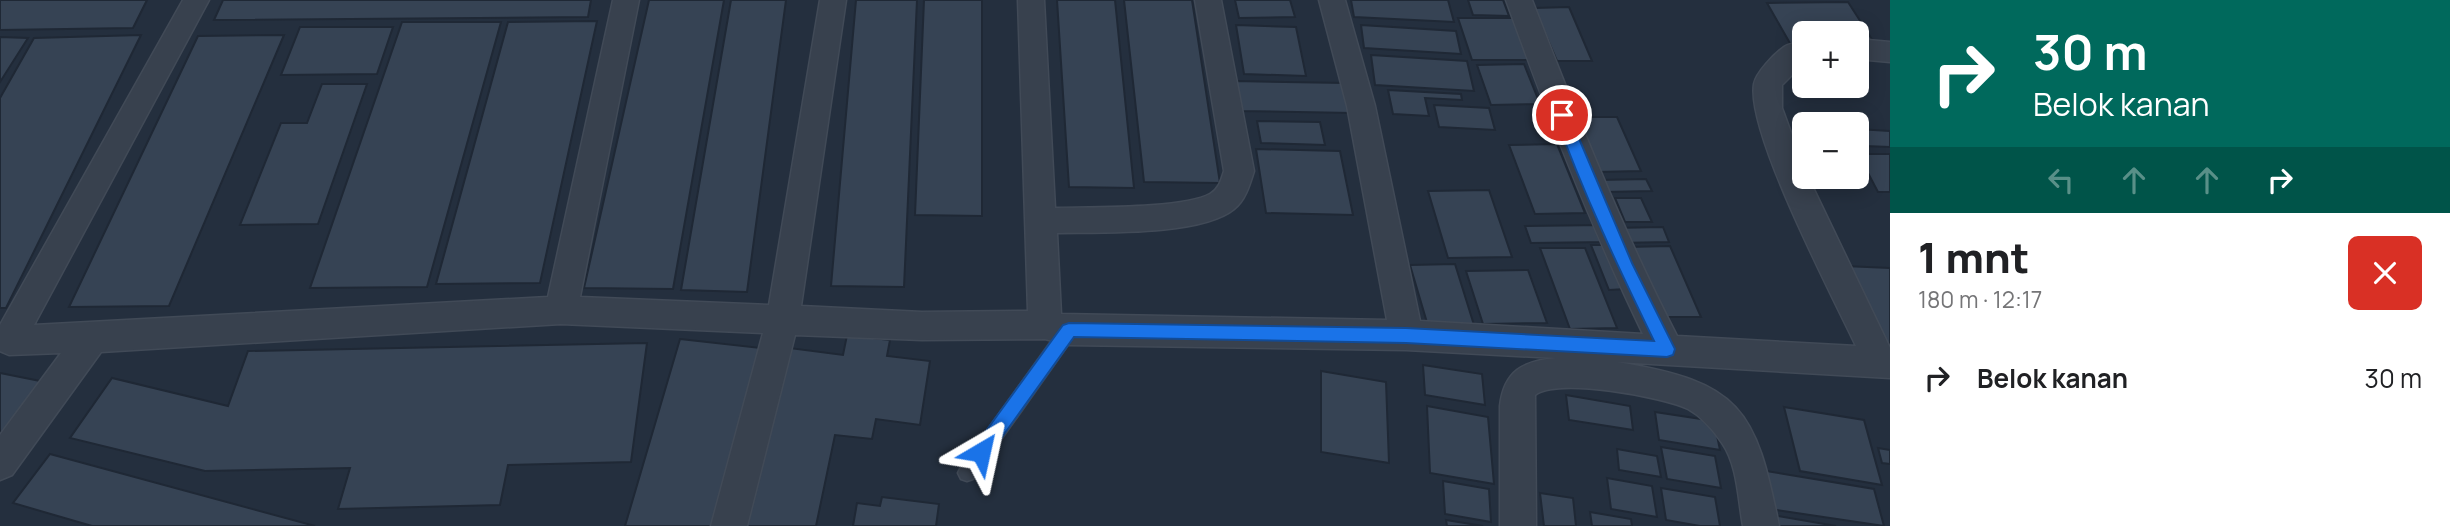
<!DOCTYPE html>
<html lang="id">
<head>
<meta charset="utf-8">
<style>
	:root { --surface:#fff; --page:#f2f2f2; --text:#202124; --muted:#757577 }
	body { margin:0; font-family:Manrope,sans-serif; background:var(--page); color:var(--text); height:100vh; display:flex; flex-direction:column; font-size:26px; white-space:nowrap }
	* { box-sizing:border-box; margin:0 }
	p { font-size:23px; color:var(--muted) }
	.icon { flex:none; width:38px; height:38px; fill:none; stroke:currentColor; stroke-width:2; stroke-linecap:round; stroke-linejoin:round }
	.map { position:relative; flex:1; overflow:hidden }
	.panel { display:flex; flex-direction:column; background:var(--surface); width:560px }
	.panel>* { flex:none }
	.hud { background:#00695c; color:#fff; overflow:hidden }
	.controls { position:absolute; left:1792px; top:21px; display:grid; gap:14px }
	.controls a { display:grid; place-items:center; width:77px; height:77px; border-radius:10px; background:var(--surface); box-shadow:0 4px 18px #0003; font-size:35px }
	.pin { position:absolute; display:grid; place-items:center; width:60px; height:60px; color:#fff; margin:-30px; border:4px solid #fff; border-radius:50%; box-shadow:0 2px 7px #0007 }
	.me { position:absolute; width:77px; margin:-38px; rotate:36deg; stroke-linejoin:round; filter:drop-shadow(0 0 5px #0008) }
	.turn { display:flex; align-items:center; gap:24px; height:147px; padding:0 28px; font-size:32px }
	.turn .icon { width:91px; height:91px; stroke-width:2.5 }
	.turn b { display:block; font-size:49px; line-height:60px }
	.lanes { display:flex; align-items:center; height:66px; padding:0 28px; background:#0003; justify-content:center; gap:35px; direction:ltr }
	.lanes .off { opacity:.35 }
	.round { display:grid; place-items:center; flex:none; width:74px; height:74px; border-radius:10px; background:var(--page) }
	.overview { display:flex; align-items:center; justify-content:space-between; height:119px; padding:0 28px }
	h1 { font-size:42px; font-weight:800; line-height:52px }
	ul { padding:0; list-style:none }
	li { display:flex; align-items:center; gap:21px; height:91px; padding:0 28px }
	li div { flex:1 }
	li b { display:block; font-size:26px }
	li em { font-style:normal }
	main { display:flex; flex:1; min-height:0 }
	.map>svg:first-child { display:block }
	.building { fill:#364354; stroke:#1f2835; stroke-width:2 }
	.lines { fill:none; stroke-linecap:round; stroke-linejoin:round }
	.service-casing { stroke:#414a57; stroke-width:3 }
	.minor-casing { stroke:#414a57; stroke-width:3 }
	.service { fill:#38414e; fill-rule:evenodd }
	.minor { fill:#38414e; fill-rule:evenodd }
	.route { fill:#1a73e8; stroke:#114b97; stroke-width:2 }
</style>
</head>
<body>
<main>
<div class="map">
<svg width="1890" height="526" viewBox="0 0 1890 526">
	<rect width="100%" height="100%" fill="#242f3e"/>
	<!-- building -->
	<g class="building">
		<polygon points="0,0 147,0 133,28 0,30"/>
		<polygon points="223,0 591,0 588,17 214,20"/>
		<polygon points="649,0 724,0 673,289 584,288"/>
		<polygon points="731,0 786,0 747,292 681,290"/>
		<polygon points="856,0 917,0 904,287 831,286"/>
		<polygon points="924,0 982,0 982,216 915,215"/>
		<polygon points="1057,0 1115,0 1134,188 1069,187"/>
		<polygon points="1124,0 1192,0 1220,183 1144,182"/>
		<polygon points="1235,0 1290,0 1295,17 1239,18"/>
		<polygon points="1351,0 1448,0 1454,22 1354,17"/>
		<polygon points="1468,0 1503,0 1509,16 1473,15"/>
		<polygon points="1848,2 1875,44 1857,45 1857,33 1804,33 1804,45 1791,45 1767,3"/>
		<polygon points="1569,7 1592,61 1557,61 1534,8"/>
		<polygon points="1458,18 1520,18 1536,60 1472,60"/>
		<polygon points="597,21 540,283 436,284 508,22"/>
		<polygon points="402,22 501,22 427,287 310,288"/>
		<polygon points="1236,25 1296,27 1306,76 1244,74"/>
		<polygon points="1361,25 1456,31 1461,54 1364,48"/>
		<polygon points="300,27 393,27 377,74 281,75"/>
		<polygon points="141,35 6,308 0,308 0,98 34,38"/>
		<polygon points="284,35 169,306 69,307 198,36"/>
		<polygon points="0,37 28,38 0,82"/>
		<polygon points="1371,55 1467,61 1474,91 1375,85"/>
		<polygon points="1524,64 1540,104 1491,105 1477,65"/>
		<polygon points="1234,81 1346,83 1352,113 1238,111"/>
		<polygon points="322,84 367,84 318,224 240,225 281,123 307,123"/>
		<polygon points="1388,90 1461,94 1462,100 1425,98 1429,116 1393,114"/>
		<polygon points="1434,105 1489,108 1495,130 1439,127"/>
		<polygon points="1573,117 1617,117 1641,171 1596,172"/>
		<polygon points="1257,121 1320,122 1325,145 1261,143"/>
		<polygon points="1857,129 1890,131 1890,147 1864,146"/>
		<polygon points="1557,144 1585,213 1535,214 1509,145"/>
		<polygon points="1256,149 1340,151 1353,215 1266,213"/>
		<polygon points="1858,154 1890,154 1890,192 1878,192"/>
		<polygon points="1646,179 1652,191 1604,192 1599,180"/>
		<polygon points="1489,190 1512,257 1448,258 1428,191"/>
		<polygon points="1615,198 1641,198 1652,222 1625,222"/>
		<polygon points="1603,225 1609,242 1531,243 1525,226"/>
		<polygon points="1663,227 1669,242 1618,243 1612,228"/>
		<polygon points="1591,245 1608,245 1626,289 1609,290"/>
		<polygon points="1670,246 1701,317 1656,317 1626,247"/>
		<polygon points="1540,248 1585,248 1617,328 1570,329"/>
		<polygon points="1455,264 1474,325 1428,326 1410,265"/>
		<polygon points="1844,266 1890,268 1890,349"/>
		<polygon points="1528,270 1547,323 1483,324 1466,271"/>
		<polygon points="847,335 890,340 887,356 930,361 920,425 876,419 872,439 835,435 816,526 739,526 782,347 843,355"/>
		<polygon points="680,339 761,348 718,526 625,526"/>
		<polygon points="647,343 631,462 508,465 500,505 338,509 350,468 205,471 70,438 112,378 228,406 248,351"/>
		<polygon points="1423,365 1482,374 1485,405 1425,395"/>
		<polygon points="1321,371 1386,382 1389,463 1321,452"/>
		<polygon points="0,373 45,382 0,446"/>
		<polygon points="1566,395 1630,406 1633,430 1569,420"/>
		<polygon points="1427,406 1488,417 1494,484 1430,473"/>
		<polygon points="1784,407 1864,420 1882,485 1800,471"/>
		<polygon points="1655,412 1714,421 1720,450 1659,440"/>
		<polygon points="1661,447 1715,456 1721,488 1667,479"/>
		<polygon points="1878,448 1890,450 1890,464 1882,463"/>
		<polygon points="1617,449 1657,456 1661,477 1619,470"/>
		<polygon points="50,454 315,526 92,526 13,503"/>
		<polygon points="1754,469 1874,489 1884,526 1763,508"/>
		<polygon points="1607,478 1652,486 1657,517 1611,509"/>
		<polygon points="1443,481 1489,489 1491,522 1445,514"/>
		<polygon points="1661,488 1715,497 1720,526 1700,526 1666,520"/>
		<polygon points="1540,493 1573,498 1576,526 1544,526"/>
		<polygon points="882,497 939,504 936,526 853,526 857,503 880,506"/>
		<polygon points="1590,512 1631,519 1632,526 1592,526"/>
		<polygon points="1766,514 1836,526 1768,526"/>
		<polygon points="1446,520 1483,526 1447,526"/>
	</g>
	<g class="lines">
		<defs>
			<polygon id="service" points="1069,323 1075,325 1077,330 1075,335 973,479 967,481 961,479 958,473 961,467 1063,325"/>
			<g id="minor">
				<path d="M183 0H209L34 325 548 297 613 0H639L580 297 769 305 820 0H846L801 306 922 312 1028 311 1018 0H1044L1055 208C1089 207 1183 209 1210 194 1219 189 1221 180 1224 171L1195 0H1221L1254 171C1250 184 1245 201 1234 209 1201 236 1099 232 1057 233L1061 314 1387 320 1347 106 1319 0H1345L1375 106 1420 321 1643 334C1590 225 1547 114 1506 0H1532C1577 116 1620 225 1677 336L1856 346C1832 295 1746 132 1754 84 1756 73 1774 54 1784 47 1789 43 1798 43 1804 43V63L1782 85V108L1804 168V177H1808L1890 348V378L1617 362C1740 382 1756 408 1779 526H1743C1738 500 1738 466 1722 443 1714 431 1701 416 1688 409 1664 397 1556 377 1535 395L1536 526H1500V406C1504 371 1523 361 1556 358L1406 350 1069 345 1045 339 922 340 795 335 747 526H711L763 333 561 324 101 352 12 475 0 480V435L61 353 9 355 0 351V325Z"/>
				<polygon points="1857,39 1890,42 1890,62 1857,59"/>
			</g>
		</defs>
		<!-- service casing -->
		<use href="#service" class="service-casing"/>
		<!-- minor casing -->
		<use href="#minor" class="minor-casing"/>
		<!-- service -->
		<use href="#service" class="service"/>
		<!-- minor -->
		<use href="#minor" class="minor"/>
	</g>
	<!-- route -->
	<path class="route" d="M1562 110 1569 115 1632 263 1675 349 1673 355 1667 357 1406 343 1074 337 987 458 981 461 975 458 972 452 975 446 1063 325 1069 323 1406 328 1654 341C1618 267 1583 193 1555 115Z"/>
</svg>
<div class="controls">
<a>+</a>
<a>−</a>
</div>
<div class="pin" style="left:1562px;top:115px;background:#d93025"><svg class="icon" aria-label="arrive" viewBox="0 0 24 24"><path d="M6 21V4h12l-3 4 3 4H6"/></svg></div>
<svg class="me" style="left:981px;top:452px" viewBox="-20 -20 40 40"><path d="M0-17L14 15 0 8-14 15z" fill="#1a73e8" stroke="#fff" stroke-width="4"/></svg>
</div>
<section class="panel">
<div class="hud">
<div class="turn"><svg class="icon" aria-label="right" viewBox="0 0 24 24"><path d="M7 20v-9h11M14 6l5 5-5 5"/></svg><div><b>30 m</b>Belok kanan</div></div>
<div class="lanes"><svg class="icon off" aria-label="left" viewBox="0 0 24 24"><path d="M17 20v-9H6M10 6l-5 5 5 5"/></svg><svg class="icon off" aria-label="ahead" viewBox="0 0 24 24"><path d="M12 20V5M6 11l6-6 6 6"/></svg><svg class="icon off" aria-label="ahead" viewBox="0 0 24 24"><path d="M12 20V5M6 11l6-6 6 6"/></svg><svg class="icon" aria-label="right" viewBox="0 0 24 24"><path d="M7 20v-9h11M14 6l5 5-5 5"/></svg></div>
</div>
<div class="overview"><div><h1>1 mnt</h1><p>180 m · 12:17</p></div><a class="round" style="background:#d93025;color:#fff"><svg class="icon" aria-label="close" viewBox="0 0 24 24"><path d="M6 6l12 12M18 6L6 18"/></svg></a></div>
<ul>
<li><svg class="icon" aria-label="right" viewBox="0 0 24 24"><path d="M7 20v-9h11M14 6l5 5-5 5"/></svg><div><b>Belok kanan</b></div><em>30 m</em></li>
</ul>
</section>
</main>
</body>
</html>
